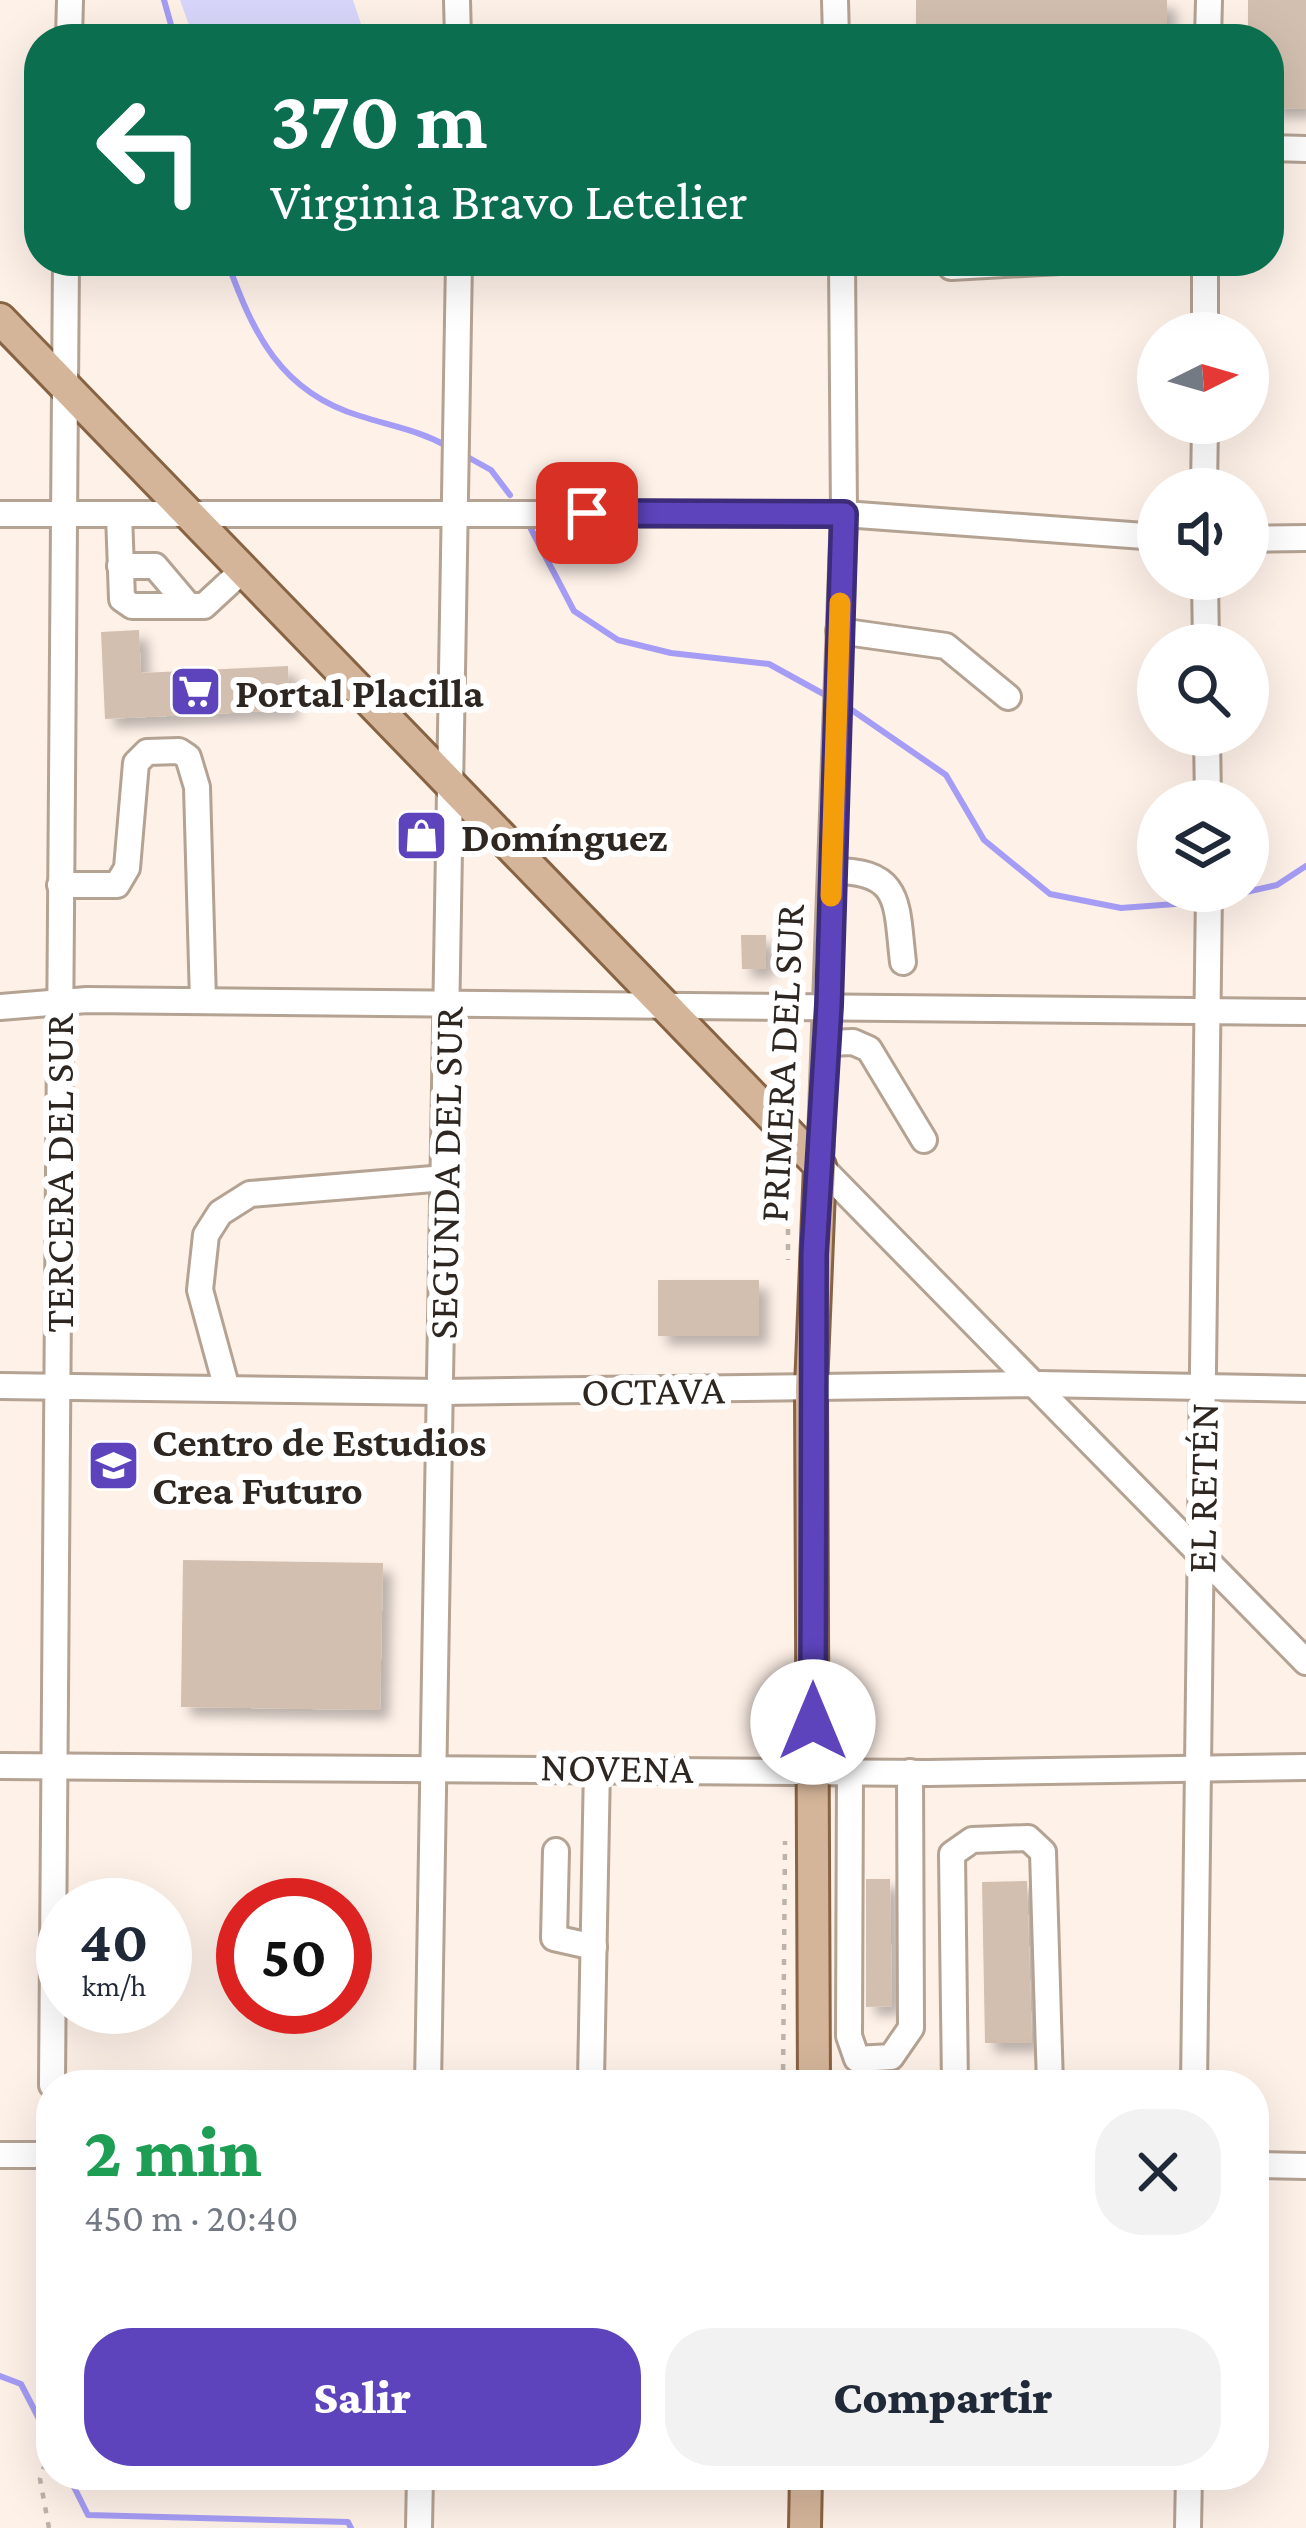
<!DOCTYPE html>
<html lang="es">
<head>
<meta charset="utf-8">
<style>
	:root { --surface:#fff; --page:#f2f2f3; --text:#1f2937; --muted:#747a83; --accent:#5d44bc }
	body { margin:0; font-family:"Crimson Pro",serif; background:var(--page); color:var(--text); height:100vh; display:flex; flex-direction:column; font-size:45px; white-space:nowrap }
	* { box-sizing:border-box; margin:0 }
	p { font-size:39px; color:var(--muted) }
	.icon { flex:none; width:66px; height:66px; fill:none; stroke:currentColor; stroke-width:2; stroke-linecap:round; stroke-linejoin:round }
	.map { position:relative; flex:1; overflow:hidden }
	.panel { position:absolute; left:36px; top:2070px; width:1233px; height:420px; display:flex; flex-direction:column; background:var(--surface); border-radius:48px; box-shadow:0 12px 48px #0002 }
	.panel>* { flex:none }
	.hud { position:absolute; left:24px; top:24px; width:1260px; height:252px; border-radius:48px; box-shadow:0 12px 48px #0002; background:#0b6e4f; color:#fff; overflow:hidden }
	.needle { width:78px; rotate:85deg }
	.fabs { position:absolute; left:1137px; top:312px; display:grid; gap:24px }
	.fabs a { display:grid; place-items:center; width:132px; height:132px; border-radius:50%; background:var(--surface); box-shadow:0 12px 48px #0002; font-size:60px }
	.speed { position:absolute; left:36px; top:1878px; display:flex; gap:24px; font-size:60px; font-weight:700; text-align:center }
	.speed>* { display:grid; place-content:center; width:156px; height:156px; border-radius:50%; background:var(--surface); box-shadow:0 12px 48px #0002; line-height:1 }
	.speed small { font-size:30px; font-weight:400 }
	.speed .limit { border:18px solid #d22; background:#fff; color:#111 }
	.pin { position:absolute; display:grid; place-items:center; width:102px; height:102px; color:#fff; margin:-51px; border-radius:24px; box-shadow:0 6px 18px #0006 }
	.me { position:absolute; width:132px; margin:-66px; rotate:0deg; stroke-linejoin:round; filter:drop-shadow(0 0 9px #0008) }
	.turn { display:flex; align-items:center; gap:42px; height:252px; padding:0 48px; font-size:54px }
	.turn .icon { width:156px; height:156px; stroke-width:2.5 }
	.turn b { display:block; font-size:84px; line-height:102px }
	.round { display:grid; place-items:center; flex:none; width:126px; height:126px; border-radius:48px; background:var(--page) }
	.overview { display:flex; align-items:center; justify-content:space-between; height:204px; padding:0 48px }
	h1 { font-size:72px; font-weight:800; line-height:90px; color:#1e9e55 }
	.cta { display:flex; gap:24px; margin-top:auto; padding:24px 48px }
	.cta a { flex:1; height:138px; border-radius:48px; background:var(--accent); color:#fff; font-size:48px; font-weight:800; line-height:138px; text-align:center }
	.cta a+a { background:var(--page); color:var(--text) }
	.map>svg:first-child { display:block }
	.green { fill:#d8d7fb }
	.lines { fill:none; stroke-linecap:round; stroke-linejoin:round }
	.stream { stroke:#a59cf5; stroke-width:6 }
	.building { fill:#d2bfaf; filter:url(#shadow) }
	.minor-casing { stroke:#b4a293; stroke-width:30 }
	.major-casing { stroke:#886343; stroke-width:36 }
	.path { stroke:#beb3ab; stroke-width:4.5; stroke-dasharray:6 9; stroke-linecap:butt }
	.minor { stroke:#fff; stroke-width:24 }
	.major { stroke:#d4b59a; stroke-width:30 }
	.route-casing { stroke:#3c2c7a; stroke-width:30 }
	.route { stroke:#5d44bc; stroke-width:21 }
	.slow { stroke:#f59e0b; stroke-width:21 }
	.labels { text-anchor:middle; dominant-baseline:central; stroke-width:12; stroke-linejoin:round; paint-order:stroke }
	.poi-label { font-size:42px; font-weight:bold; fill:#2e2721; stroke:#fff; text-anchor:start }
	.street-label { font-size:42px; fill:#2e2721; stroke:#fff }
</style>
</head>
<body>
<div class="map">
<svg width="1306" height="2528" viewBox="0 0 1306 2528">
	<defs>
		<filter id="shadow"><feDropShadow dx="9" dy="9" stdDeviation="6" flood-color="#0004"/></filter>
	</defs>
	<rect width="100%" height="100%" fill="#fef1e8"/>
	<!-- green -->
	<polygon class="green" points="180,0 353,0 366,39 194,39"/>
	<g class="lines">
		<!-- stream -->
		<g class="stream">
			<polyline points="164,0 175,39"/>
			<path d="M227 261C253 333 280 392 360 416 391 426 418 430 447 446"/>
			<polyline points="464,455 491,470 510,495"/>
			<polyline points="531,529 574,611 618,640 671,653 769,664 829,697"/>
			<polyline points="846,706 946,775 984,840 1050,894 1121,908 1202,902"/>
			<polyline points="1215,899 1277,885 1306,866"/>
			<polyline points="0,2376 21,2384 51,2442"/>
			<polyline points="68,2475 88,2515 348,2522 351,2528"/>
		</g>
	</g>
	<!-- building -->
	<g class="building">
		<rect x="916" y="0" width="251" height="39"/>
		<polygon points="1248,0 1306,0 1306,109 1269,108 1269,39 1248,39"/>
		<polygon points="139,630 141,673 288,666 290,710 105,719 101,632"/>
		<polygon points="741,935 766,935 766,969 742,969"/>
		<rect x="658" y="1280" width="101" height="56"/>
		<polygon points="183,1560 383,1563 380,1710 181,1707"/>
		<polygon points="866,1879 890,1879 892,2006 866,2007"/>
		<polygon points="1027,1881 1032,2043 985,2043 982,1882"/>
	</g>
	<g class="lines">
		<defs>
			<g id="minor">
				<polyline points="457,0 458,39"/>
				<polyline points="835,0 836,39"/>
				<polyline points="69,39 70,0"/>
				<polyline points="1208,39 1209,0"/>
				<polyline points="1269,148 1306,149"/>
				<polyline points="842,261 844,514 820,1166 1306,1662"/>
				<polyline points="951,267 1060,261"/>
				<polyline points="1205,333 1205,261"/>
				<polyline points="1204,489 1205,423"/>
				<polyline points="0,514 844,514 1158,537"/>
				<polyline points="119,514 122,599 132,606 204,606 243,570"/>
				<polyline points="1248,539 1306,538"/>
				<polyline points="120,566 155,566 188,605"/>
				<polyline points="1205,579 1206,645"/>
				<polyline points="839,631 946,646 1008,697"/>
				<polyline points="1207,735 1208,801"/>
				<path d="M831 871C903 870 896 904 903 962"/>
				<polyline points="60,885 117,885 127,868 136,763 147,752 179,751 188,757 197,787 203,1001"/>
				<polyline points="0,1007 87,1000 1306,1012"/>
				<polyline points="827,1043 853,1042 869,1049 924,1140"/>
				<polyline points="0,1386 441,1392 1037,1384 1306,1389"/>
				<polyline points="227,1389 200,1290 206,1235 220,1213 250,1194 445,1178"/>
				<polyline points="0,1766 928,1773 1306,1767"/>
				<polyline points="850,1771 849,2036 857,2059 891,2057 911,2028 910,1772"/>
				<polyline points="556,1851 554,1938 594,1947"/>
				<polyline points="591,2080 597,1767"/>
				<polyline points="52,2085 66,261"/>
				<polyline points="428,2085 459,261"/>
				<polyline points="955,2085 952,1854 972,1840 1028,1838 1043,1852 1050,2085"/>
				<polyline points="1194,2085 1209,891"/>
				<polyline points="0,2155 51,2155"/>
				<polyline points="1254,2165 1306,2166"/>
				<polyline points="51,2297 51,2242"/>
				<polyline points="419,2528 420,2475"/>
				<polyline points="1188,2528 1189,2475"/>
			</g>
			<g id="major">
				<polyline points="0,319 820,1166 811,1388 814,2085"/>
				<polyline points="805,2528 806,2475"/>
			</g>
		</defs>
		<!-- minor casing -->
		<use href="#minor" class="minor-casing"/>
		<!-- major casing -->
		<use href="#major" class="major-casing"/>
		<!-- path -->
		<g class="path">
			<polyline points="788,1169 788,1260"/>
			<polyline points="783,2085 785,1841"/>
			<polyline points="49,2528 40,2479 51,2445"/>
		</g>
		<!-- minor -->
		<use href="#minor" class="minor"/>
		<!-- major -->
		<use href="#major" class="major"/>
	</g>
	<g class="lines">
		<defs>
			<polyline id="route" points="587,513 844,514 829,1005 814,1254 813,1722"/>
		</defs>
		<!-- route casing -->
		<use href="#route" class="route-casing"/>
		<!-- route -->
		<use href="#route" class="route"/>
		<!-- slow -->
		<polyline class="slow" points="831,896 840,603"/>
	</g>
	<!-- icons -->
	<defs>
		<symbol id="supermarket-square" viewBox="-11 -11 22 22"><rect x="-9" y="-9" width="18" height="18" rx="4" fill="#5d44bc" stroke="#fff"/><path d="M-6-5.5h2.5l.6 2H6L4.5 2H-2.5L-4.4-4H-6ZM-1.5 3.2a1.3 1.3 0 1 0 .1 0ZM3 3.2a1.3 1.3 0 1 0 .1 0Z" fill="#fff"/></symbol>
		<symbol id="shop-square" viewBox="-11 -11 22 22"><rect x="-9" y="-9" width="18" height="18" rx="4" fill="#5d44bc" stroke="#fff"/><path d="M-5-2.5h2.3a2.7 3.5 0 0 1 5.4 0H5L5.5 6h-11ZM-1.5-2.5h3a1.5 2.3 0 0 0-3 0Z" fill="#fff"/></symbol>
		<symbol id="school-square" viewBox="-11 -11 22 22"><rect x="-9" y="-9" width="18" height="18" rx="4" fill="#5d44bc" stroke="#fff"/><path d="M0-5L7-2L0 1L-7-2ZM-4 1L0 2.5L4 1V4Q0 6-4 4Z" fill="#fff"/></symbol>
	</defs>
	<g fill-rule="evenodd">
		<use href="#supermarket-square" x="166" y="662" width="59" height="59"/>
		<use href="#shop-square" x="392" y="806" width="59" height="59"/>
		<use href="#school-square" x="84" y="1436" width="59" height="59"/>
	</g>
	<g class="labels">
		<!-- poi labels -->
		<g class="poi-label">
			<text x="235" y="692">Portal Placilla</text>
			<text x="461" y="836">Domínguez</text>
			<text x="152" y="1441">Centro de Estudios<tspan x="152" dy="48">Crea Futuro</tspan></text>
		</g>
		<!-- street labels -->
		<g class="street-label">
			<text transform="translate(781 1063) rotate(-87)">PRIMERA DEL SUR</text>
			<text transform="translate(58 1173) rotate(-90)">TERCERA DEL SUR</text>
			<text transform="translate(445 1173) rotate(-89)">SEGUNDA DEL SUR</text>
			<text transform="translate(653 1390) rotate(-1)">OCTAVA</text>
			<text transform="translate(1202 1488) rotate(-89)">EL RETÉN</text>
			<text transform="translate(617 1767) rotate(1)">NOVENA</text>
		</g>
	</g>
</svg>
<div class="fabs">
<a><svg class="needle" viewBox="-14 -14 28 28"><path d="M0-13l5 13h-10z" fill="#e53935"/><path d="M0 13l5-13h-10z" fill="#747a83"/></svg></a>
<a><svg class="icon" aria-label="sound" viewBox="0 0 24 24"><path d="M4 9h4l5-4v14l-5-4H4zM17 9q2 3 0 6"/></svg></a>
<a><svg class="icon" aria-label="search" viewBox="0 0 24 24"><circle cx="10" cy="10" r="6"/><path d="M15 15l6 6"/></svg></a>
<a><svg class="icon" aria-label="layers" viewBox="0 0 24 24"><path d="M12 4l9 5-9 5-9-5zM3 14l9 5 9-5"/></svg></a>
</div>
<div class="speed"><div>40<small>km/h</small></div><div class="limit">50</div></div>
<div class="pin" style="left:587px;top:513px;background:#d93025"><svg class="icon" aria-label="arrive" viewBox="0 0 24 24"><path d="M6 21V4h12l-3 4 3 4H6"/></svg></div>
<svg class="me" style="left:813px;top:1722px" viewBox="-20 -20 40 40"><circle r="19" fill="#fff"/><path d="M0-13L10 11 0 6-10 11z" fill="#5d44bc"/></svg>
<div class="hud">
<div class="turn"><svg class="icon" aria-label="left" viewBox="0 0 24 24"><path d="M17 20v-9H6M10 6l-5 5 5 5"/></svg><div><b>370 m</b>Virginia Bravo Letelier</div></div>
</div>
<section class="panel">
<div class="overview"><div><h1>2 min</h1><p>450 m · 20:40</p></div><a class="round"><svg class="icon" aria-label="close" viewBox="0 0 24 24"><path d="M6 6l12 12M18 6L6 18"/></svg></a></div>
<div class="cta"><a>Salir</a><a>Compartir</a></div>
</section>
</div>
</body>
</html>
